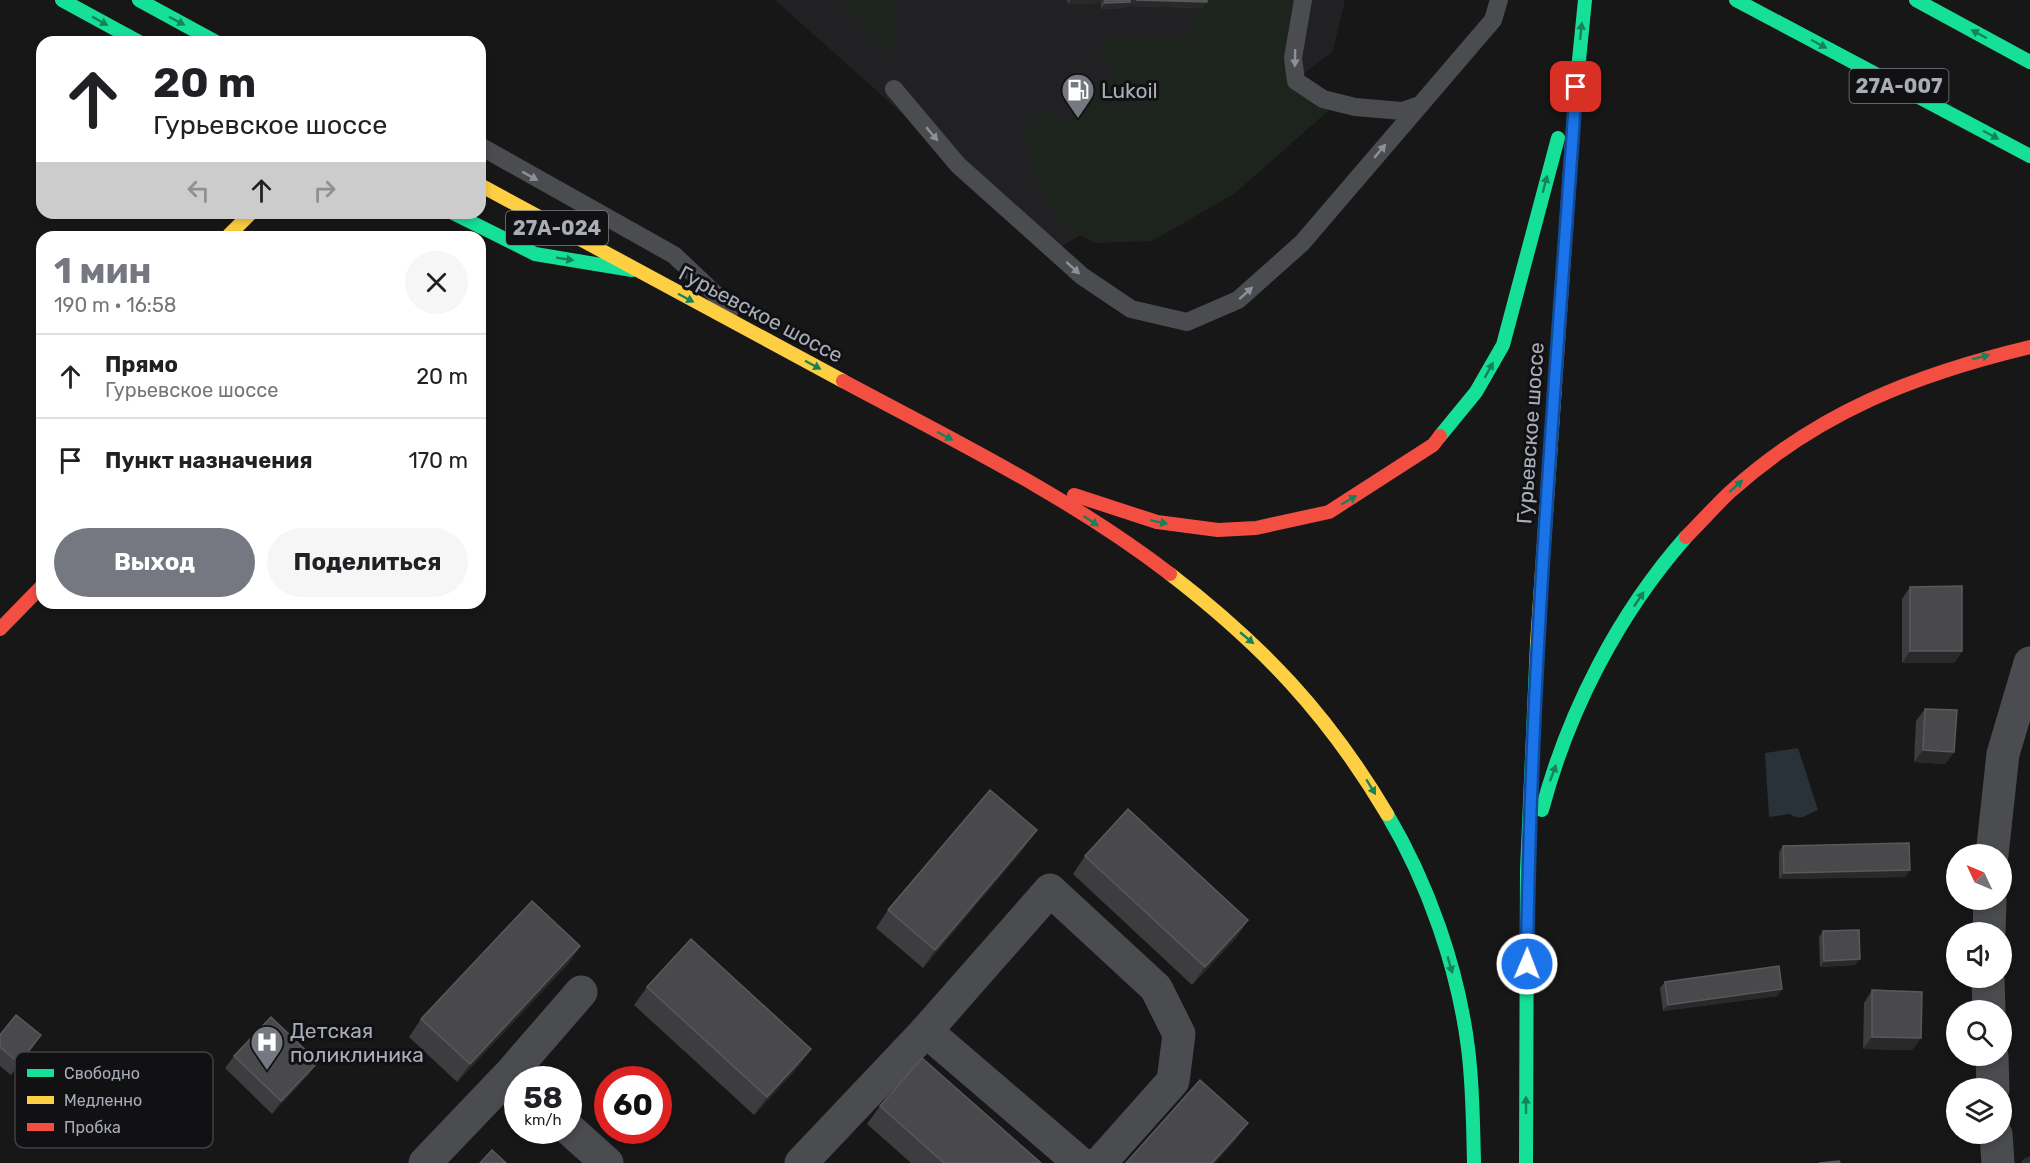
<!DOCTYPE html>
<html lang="ru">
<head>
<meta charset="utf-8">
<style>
	:root { --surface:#fff; --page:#f6f6f6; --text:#202124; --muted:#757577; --line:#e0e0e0; --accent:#757880 }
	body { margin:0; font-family:Rubik,sans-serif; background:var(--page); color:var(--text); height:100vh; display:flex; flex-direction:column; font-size:22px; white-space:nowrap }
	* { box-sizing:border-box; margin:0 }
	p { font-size:20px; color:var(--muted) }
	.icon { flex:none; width:33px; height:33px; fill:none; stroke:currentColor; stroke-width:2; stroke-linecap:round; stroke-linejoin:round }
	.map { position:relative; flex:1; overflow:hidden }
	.side { position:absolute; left:36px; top:231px; width:450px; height:378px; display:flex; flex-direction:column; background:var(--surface); border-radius:18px; box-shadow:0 3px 9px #0003 }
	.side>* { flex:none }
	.top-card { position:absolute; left:36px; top:36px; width:450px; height:183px; border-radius:18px; box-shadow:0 3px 9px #0003; background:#fff; color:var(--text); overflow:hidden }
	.needle { width:39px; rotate:314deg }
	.fabs { position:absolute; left:1946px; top:844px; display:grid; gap:12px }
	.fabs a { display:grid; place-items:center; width:66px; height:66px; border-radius:50%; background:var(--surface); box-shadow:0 3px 9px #0003; font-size:30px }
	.speed { position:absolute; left:504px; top:1066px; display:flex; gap:12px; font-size:30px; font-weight:700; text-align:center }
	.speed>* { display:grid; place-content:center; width:78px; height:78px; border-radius:50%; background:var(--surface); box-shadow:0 3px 9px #0003; line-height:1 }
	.speed small { font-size:15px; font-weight:400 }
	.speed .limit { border:9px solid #d22; background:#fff; color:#111 }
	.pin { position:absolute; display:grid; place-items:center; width:51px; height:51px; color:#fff; margin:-26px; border-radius:12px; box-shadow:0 3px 9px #0006 }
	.me { position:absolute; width:66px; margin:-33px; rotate:1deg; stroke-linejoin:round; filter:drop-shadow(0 0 4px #0008) }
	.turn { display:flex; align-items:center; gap:21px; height:126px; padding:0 18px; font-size:27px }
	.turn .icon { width:78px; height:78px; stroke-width:2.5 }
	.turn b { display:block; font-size:42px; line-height:51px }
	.lanes { display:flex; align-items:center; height:57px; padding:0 18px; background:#0003; justify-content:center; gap:30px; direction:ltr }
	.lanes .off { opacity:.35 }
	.round { display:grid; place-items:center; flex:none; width:63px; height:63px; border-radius:32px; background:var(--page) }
	.summary { display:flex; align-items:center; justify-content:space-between; height:102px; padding:0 18px }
	h1 { font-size:36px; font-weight:700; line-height:45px; color:var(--accent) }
	.action { display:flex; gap:12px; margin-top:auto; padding:12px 18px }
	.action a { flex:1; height:69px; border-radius:36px; background:var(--accent); color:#fff; font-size:24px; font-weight:700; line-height:69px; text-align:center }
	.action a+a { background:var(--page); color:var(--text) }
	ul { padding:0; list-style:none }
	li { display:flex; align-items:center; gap:18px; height:84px; padding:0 18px; border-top:2px solid var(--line) }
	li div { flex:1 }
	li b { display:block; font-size:22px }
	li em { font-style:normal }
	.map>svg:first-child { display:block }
	.built { fill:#212123 }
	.green { fill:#1d241e }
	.water { fill:#2a3239 }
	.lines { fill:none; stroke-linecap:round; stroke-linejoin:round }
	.stream { stroke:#2a3239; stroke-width:9 }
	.lane { stroke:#4b4c50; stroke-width:18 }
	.street { stroke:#4b4c50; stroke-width:33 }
	.fast { stroke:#16e098; stroke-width:14 }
	.slow { stroke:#ffcf43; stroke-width:14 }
	.jam { stroke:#f24e42; stroke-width:14 }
	.wall { fill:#3d3d3f }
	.shaded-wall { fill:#29292a }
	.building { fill:#49494c; stroke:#58595d; stroke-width:1.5 }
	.oneway { fill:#14835c }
	.oneway2 { fill:#8c9099 }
	.route-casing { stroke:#114b97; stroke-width:15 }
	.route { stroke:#1a73e8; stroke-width:10 }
	.labels { text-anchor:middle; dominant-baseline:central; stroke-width:6; stroke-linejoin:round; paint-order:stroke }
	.shield { fill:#111113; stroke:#7b7e86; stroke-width:1.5 }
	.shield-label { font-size:20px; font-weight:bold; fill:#a8adb8 }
	.poi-label { font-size:21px; fill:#a8adb8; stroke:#111113; text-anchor:start }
	.street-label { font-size:21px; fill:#a8adb8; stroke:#111113 }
	.key { fill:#111113; stroke:#3e4045; stroke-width:1.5 }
	.key-label { font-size:16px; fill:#a8adb8 }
</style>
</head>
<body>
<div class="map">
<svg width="2030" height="1163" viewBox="0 0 2030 1163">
	<rect width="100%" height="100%" fill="#171717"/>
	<!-- built -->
	<polygon class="built" points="775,0 1345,0 1333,51 1151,194 1055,250"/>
	<!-- green -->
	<g class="green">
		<polygon points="841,0 893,0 894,60 844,5"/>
		<polygon points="1195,0 1292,0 1291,41 1283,66 1316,85 1337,103 1234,194 1152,241 1095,243 1071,230 1056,215 1040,192 1025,141 1028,127 1039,115 1050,110 1062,124 1118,71 1098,49 1109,34 1119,38 1194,37"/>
	</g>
	<!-- water -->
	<path class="water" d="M1798 748 1818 810C1807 814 1801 822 1790 814L1769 817 1765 753Z"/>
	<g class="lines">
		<!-- stream -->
		<polyline class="stream" points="2026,1163 2030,1161"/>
		<!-- lane -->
		<g class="lane">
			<polyline points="1303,0 1293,58 1296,81 1323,99 1355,107 1402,111 1420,105"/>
			<polyline points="894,89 958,165 1082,276 1131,309 1187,322 1238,300 1302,243 1493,20 1499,0"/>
			<polyline points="480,146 674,255 731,309"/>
		</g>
		<!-- street -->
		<g class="street">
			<polyline points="1992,855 2003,754 2030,663"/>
			<polyline points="1989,933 1990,900"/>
			<polyline points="1988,978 1989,1011"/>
			<polyline points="926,1031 1080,1163"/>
			<polyline points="1992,1056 1993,1089"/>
			<polyline points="568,1128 607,1163"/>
			<polyline points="1996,1134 1998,1163"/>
			<polyline points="425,1163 510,1074 581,992"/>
			<polyline points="801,1163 926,1031 1050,890 1156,988 1179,1034 1173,1081 1100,1163"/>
		</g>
		<!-- fast -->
		<g class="fast">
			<polyline points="62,0 139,42"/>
			<polyline points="139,0 216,42"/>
			<polyline points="1736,0 2030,156"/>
			<polyline points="1916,0 2030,62"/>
			<polyline points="1575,100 1585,0"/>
			<polyline points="453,213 535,254 632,270"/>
			<polyline points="1440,436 1476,392 1503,345 1558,138"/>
			<path d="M1542 810C1568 712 1618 614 1686 537"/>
			<path d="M1387 814C1428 883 1458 968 1468 1048 1473 1086 1473 1125 1474 1163"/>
			<polyline points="1526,1163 1527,870 1537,643"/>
		</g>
		<!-- slow -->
		<g class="slow">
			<polyline points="480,185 843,381"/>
			<polyline points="229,235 251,213"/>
			<path d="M1170 574C1262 645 1327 713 1387 814"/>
			<polyline points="1537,643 1555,385"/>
		</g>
		<!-- jam -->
		<g class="jam">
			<path d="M843 381C953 440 1070 497 1170 574"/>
			<polyline points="1555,385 1575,100"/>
			<polyline points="1074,495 1157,522 1218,530 1256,528 1329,512 1433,445 1440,436"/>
			<path d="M1686 537C1701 522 1715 506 1730 492 1818 412 1917 374 2030 347"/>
			<polyline points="0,629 42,586"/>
		</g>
	</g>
	<!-- wall -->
	<g class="wall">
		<polygon points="1067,0 1207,0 1207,2 1202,8 1127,6 1125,8 1101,9 1101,3 1068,4"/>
		<polygon points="1910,587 1962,651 1954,663 1902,663 1902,599"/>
		<polygon points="1925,709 1954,752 1945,764 1914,762 1916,721"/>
		<polygon points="1783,846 1910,870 1905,877 1779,879 1779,852"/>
		<polygon points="1024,848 923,968 876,928 888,910"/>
		<polygon points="1085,856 1248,920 1236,938 1192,985 1073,874"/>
		<polygon points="1823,931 1860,959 1855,965 1820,967 1819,937"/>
		<polygon points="580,946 568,964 457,1082 409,1037 421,1019"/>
		<polygon points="1665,982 1778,996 1663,1011 1660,988"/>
		<polygon points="647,987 811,1049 798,1067 754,1115 634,1005"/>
		<polygon points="1872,990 1921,1038 1912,1050 1863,1049 1864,1003"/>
		<polygon points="0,1035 33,1047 11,1075 0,1066"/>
		<polygon points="234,1056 309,1074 272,1114 225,1068"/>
		<polygon points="880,1106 1041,1163 911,1163 867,1124"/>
	</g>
	<!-- shaded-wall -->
	<g class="shaded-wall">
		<polygon points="1071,0 1103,0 1101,3 1068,4"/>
		<polygon points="1130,0 1207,2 1202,8 1127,6 1125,8 1101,9 1105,3"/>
		<polygon points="1910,651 1962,651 1954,663 1902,663"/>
		<polygon points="1923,750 1954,752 1945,764 1914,762"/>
		<polygon points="1037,830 1024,848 923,968 935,950"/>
		<polygon points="1910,870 1905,877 1779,879 1784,873"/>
		<polygon points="1248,920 1236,938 1192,985 1205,967"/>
		<polygon points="580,946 568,964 457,1082 470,1064"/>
		<polygon points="1860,959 1855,965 1820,967 1824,961"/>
		<polygon points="1782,989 1778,996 1663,1011 1668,1005"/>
		<polygon points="41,1035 33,1047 11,1075 19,1063"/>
		<polygon points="1872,1037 1921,1038 1912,1050 1863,1049"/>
		<polygon points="811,1049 798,1067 754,1115 767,1097"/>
		<polygon points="318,1062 309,1074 272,1114 281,1101"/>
		<polygon points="1248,1123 1235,1141 1215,1163 1212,1163"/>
	</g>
	<!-- building -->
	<g class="building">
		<polygon points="1105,0 1130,0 1130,2 1105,3"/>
		<polygon points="1136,0 1207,0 1207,2"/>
		<polygon points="1962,586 1962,651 1910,651 1910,587"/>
		<polygon points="1925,709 1957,710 1954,752 1923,750"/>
		<polygon points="990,790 1037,830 935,950 888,910"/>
		<polygon points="1128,809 1248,920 1205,967 1085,856"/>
		<polygon points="1909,843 1910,870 1784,873 1783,846"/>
		<polygon points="532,901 580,946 470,1064 421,1019"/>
		<polygon points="1859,930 1860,959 1824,961 1823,931"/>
		<polygon points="691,939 811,1049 767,1097 647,987"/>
		<polygon points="1779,966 1782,989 1668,1005 1665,982"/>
		<polygon points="1872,990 1922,992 1921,1038 1872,1037"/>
		<polygon points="16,1015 41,1035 19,1063 0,1047 0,1035"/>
		<polygon points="271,1017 318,1062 281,1101 234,1056"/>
		<polygon points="922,1058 1041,1163 944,1163 880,1106"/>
		<polygon points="1200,1080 1248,1123 1212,1163 1126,1163"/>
		<polygon points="492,1150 506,1163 480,1163"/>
		<polygon points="1839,1161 1840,1163 1819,1163"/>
	</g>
	<!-- one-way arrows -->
	<defs><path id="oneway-solid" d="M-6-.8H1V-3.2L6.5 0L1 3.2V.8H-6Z" transform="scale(1.5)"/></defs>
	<g class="oneway">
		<use href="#oneway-solid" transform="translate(100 21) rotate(29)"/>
		<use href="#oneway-solid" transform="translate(177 21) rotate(28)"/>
		<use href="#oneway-solid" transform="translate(1581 31) rotate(-84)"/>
		<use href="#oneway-solid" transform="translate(1979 34) rotate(-152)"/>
		<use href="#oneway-solid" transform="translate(1819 44) rotate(28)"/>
		<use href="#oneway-solid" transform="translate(1991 135) rotate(28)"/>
		<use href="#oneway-solid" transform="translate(1545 184) rotate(-75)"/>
		<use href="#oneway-solid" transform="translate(565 259) rotate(9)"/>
		<use href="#oneway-solid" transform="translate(686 298) rotate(28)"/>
		<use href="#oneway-solid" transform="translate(1981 357) rotate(-14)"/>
		<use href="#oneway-solid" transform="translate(813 365) rotate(28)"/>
		<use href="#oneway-solid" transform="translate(1489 370) rotate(-61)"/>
		<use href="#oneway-solid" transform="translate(945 436) rotate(28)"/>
		<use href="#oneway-solid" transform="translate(1736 486) rotate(-42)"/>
		<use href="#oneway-solid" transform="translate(1349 500) rotate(-30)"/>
		<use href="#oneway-solid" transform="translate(1091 521) rotate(34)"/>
		<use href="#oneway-solid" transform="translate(1159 522) rotate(12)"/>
		<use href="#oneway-solid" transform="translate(1639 599) rotate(-56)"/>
		<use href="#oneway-solid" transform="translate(1247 638) rotate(40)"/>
		<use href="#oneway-solid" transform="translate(1553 773) rotate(-70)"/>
		<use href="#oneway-solid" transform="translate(1371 787) rotate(59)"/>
		<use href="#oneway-solid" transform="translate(1450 965) rotate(74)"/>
		<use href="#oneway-solid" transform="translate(1526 1105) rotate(-90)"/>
	</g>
	<g class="oneway2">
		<use href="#oneway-solid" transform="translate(1295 58) rotate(91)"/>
		<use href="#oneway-solid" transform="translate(932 134) rotate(50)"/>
		<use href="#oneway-solid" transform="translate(1380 151) rotate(-50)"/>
		<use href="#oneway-solid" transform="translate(530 176) rotate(29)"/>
		<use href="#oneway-solid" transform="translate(1073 268) rotate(42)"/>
		<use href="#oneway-solid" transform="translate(1246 293) rotate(-42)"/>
	</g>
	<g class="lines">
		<defs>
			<path id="route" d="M1527 964C1530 671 1556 379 1576 87"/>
		</defs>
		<!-- route casing -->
		<use href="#route" class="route-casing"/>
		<!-- route -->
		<use href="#route" class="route"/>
	</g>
	<!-- icons -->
	<defs>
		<symbol id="fuel-pin" viewBox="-11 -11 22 30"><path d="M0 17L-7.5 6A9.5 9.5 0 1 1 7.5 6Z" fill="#757880" stroke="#111113"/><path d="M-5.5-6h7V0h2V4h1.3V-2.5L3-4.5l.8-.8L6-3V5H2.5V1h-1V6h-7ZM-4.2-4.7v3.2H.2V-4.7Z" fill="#fff"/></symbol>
		<symbol id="hospital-pin" viewBox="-11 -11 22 30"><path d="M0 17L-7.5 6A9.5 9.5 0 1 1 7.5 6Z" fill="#757880" stroke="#111113"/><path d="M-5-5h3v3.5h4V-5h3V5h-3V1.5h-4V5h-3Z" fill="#fff"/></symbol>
	</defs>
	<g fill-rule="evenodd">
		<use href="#fuel-pin" x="1059" y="71" width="38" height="52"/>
		<use href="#hospital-pin" x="248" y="1023" width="38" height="52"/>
	</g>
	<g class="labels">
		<!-- shield labels -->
		<g class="shield">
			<rect x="1849.5" y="69" width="99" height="34" rx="4.5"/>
			<rect x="506" y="211" width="102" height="34" rx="4.5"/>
		</g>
		<g class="shield-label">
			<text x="1899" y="86">27А-007</text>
			<text x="557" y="228">27А-024</text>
		</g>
		<!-- poi labels -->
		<g class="poi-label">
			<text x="1101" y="90">Lukoil</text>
			<text x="290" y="1030">Детская<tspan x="290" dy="24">поликлиника</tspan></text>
		</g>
		<!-- street labels -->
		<g class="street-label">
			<text transform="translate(761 314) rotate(28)">Гурьевское шоссе</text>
			<text transform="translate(1530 433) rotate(-86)">Гурьевское шоссе</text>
		</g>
	</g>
	<!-- legend -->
	<rect x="15" y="1052" width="198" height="96" rx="9" class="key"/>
	<rect x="27" y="1069" width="27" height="8" fill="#16e098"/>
	<rect x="27" y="1096" width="27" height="8" fill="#ffcf43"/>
	<rect x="27" y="1123" width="27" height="8" fill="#f24e42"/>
	<g class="key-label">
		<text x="64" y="1079">Свободно</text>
		<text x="64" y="1106">Медленно</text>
		<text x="64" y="1133">Пробка</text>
	</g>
</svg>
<div class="fabs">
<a><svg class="needle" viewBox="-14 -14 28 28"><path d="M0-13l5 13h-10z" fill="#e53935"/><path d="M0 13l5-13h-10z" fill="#757577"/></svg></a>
<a><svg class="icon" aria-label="sound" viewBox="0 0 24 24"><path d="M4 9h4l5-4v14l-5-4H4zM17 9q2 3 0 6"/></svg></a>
<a><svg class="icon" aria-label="search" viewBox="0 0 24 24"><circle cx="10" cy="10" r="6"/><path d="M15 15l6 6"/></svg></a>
<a><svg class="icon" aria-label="layers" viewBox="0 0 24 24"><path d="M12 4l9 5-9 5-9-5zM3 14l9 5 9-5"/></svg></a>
</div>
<div class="speed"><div>58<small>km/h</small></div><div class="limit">60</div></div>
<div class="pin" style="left:1576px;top:87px;background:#d93025"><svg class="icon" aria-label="arrive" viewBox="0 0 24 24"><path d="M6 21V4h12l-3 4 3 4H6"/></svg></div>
<svg class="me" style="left:1527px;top:964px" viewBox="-20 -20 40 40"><circle r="17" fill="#1a73e8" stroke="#fff" stroke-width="3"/><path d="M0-11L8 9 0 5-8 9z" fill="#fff"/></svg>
<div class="top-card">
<div class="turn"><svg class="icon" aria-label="ahead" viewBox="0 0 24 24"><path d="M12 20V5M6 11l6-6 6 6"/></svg><div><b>20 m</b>Гурьевское шоссе</div></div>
<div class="lanes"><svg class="icon off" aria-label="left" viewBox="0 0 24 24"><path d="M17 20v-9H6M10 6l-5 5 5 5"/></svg><svg class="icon" aria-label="ahead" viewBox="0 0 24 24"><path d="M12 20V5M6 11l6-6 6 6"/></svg><svg class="icon off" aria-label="right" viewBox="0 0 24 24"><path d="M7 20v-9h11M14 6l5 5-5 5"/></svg></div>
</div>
<section class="side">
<div class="summary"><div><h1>1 мин</h1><p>190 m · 16:58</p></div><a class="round"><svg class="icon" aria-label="close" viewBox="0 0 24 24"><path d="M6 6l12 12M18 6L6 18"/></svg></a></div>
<ul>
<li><svg class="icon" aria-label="ahead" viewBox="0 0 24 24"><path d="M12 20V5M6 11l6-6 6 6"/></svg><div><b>Прямо</b><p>Гурьевское шоссе</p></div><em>20 m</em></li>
<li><svg class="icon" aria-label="arrive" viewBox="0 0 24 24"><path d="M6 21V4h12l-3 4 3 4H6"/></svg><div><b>Пункт назначения</b></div><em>170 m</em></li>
</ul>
<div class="action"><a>Выход</a><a>Поделиться</a></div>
</section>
</div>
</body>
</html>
